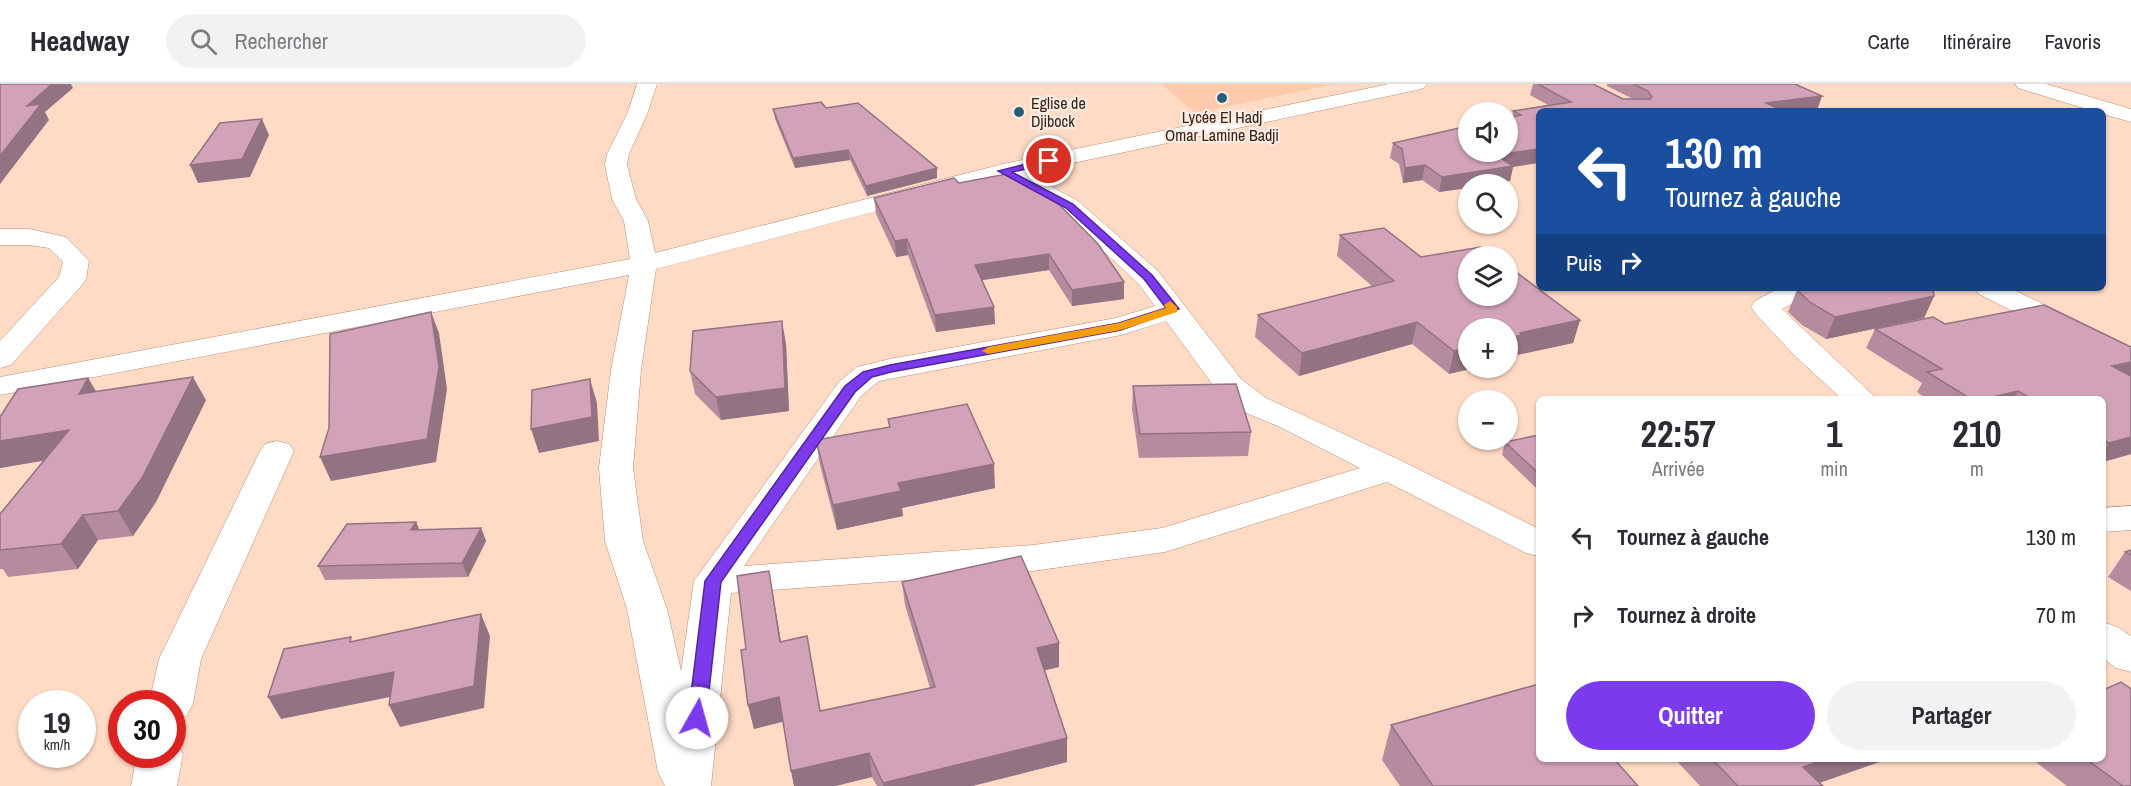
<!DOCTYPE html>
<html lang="fr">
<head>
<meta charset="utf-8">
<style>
	:root { --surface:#fff; --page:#f2f2f3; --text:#2b2b33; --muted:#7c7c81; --line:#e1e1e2; --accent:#7c3aed }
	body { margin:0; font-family:"Archivo Narrow",sans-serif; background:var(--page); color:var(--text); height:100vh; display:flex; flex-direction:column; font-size:22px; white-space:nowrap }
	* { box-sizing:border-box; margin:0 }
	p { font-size:20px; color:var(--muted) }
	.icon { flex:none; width:33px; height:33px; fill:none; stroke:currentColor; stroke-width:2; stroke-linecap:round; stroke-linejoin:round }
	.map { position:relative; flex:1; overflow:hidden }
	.drawer { position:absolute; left:1536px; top:312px; width:570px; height:366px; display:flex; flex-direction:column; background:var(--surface); border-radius:9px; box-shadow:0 2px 4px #0004 }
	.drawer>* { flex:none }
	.top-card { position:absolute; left:1536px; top:24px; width:570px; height:183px; border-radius:9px; box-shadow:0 2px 4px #0004; background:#1a4fa0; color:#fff; overflow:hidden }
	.controls { position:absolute; left:1458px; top:18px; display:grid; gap:12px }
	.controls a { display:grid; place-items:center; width:60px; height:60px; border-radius:50%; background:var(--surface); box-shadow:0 2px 4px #0004; font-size:30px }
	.speed { position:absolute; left:18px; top:606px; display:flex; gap:12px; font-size:30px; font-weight:700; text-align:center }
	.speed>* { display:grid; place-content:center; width:78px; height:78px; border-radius:50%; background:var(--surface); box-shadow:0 2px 4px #0004; line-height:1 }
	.speed small { font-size:15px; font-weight:400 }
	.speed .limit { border:9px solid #d22; background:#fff; color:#111 }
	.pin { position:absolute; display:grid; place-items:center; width:51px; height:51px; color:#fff; margin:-26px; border:3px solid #fff; border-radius:50%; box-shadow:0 2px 6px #0007 }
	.me { position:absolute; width:66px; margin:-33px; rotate:7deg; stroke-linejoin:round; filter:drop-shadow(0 0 4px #0008) }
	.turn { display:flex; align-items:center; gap:21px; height:126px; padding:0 30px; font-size:27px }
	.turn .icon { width:78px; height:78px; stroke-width:2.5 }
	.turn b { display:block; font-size:42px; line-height:51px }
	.then { display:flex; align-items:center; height:57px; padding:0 30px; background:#0003; gap:12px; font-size:22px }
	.eta { display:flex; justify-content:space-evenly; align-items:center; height:102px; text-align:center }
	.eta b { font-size:36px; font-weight:800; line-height:42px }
	.cta { display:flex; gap:12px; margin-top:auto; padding:12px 30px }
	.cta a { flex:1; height:69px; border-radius:36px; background:var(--accent); color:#fff; font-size:24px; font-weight:800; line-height:69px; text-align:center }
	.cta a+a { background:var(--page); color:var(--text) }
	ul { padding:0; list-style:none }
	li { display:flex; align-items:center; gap:18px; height:78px; padding:0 30px }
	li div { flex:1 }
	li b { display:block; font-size:22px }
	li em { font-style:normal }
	header { display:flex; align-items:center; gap:36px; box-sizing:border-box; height:84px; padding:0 30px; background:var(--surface); border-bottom:2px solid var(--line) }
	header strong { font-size:28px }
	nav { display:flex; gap:33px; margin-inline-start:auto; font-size:21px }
	.search { width:420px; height:54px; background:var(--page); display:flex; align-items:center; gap:15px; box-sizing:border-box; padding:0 21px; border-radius:33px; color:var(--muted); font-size:22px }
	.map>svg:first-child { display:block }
	.built { fill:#fdcaac }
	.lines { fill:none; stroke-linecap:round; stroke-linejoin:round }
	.minor-casing { stroke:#b78d76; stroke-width:1 }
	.minor { fill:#fff; fill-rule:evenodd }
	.wall { fill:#b58c9e }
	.shaded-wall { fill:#937281 }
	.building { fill:#d2a3b8; stroke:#937281; stroke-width:1.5 }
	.route { fill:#7c3aed; stroke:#51269a; stroke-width:1.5 }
	.slow { fill:#f59e0b }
	.poi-dot { fill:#265f79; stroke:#ffece2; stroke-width:2 }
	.labels { text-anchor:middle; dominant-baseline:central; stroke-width:4.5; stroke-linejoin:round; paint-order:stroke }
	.far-poi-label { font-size:16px; fill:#332319; stroke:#ffece2; text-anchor:start }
</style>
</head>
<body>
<header>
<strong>Headway</strong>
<div class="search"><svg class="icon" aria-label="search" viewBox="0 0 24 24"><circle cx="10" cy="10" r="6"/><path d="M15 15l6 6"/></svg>Rechercher</div>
<nav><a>Carte</a><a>Itinéraire</a><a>Favoris</a></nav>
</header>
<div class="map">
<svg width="2131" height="702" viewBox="0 0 2131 702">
	<rect width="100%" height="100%" fill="#ffdbc6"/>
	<!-- built -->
	<polygon class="built" points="1161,0 1335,0 1195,29"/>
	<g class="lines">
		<defs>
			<g id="minor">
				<path d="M637 0H657L648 28 629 70 627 81 636 115 648 137 655 169 1003 80 1389 0H1427L1424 4 1417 6 1026 89 1078 117 1158 187 1241 295 1266 314 1404 378 1539 445V472L1526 469 1387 398 1165 468 1033 487 731 509 711 702H665L658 688 627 525 605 457 599 384 611 286 629 191 0 311V293L630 175 624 137 612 115 605 81 607 70 628 28ZM1003 94 1060 127 1138 199 1155 222 1116 234 890 275 857 283 839 298 694 497 681 587 667 525 643 457 633 384 641 286 656 185ZM1166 237 1219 309 1244 328 1280 343 1360 384 1162 444 1033 461 744 482 861 312 879 297 1121 251Z"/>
				<polygon points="2015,0 2046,0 2131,25 2131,38 2103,30 2103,27 2093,27 2018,4"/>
				<polygon points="0,145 29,145 66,153 89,177 86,195 82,201 11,281 0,284 0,257 59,193 63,178 49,164 29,161 0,161"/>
				<polygon points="1779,204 1814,204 1810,210 1782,225 1877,315 1842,315 1795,272 1755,229 1751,223 1755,217"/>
				<polygon points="1975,204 2010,204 2131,263 2131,284 2120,281 1979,210"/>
				<polygon points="277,357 289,360 294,367 201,575 193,620 186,632 172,636 172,620 149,620 159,575 260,367 265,360"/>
				<polygon points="2131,422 2131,446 2103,448 2103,424"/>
				<polygon points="2103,538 2117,543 2131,552 2131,588 2116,584 2103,574"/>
				<polygon points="172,656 176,657 183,670 177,702 131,702 137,670 172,670"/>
			</g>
		</defs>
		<!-- minor casing -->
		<use href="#minor" class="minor-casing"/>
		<!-- minor -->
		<use href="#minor" class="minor"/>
	</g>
	<!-- wall -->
	<g class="wall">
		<polygon points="1533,0 1593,0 1623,15 1633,15 1607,2 1607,0 1795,0 1822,12 1817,26 1806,27 1539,27 1513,83 1510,97 1439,108 1422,96 1403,99 1399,80 1390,74 1393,59 1512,33 1513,27 1548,21 1530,11"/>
		<polygon points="826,24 937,94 867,112 850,76 795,84 775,35 773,25"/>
		<polygon points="959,99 1124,215 1072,222 1049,186 982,196 994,223 995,240 936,248 908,171 896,173 876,130 874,114"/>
		<polygon points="1340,151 1421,173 1580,236 1573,259 1517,271 1517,273 1508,275 1508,244 1449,290 1412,260 1299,292 1255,253 1258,231 1372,202 1337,172"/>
		<polygon points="1797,206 1934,212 1924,234 1826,255 1802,241 1788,228"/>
		<polygon points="1945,240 2131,263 2131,370 2103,378 2103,315 1927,315 1917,308 1922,299 1866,264 1875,245"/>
		<polygon points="786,260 789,327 721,336 695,310 690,287"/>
		<polygon points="88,294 96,307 206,316 156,418 133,452 98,456 78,485 8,493 3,485 0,485 0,430 44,376 0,384 0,333"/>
		<polygon points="1133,302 1251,348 1248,372 1139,374 1132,325"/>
		<polygon points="888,335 995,404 902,424 903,432 837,446 820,381 816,356 889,343"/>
		<polygon points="1539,351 1539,404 1536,404 1502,371 1505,358"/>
		<polygon points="416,438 419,446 481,444 486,457 468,493 325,496 318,482"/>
		<polygon points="2131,466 2131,507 2108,493 2125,468"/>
		<polygon points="902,498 1059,559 1059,583 1045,586 1067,654 1067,678 972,702 877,702 872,693 835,702 794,702 783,638 754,645 748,621 746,565 773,511 781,558 821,627 930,604 905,521"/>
		<polygon points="1391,641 1638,702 1400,702 1382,676"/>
		<polygon points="1675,675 1888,675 1819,699 1823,702 1700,702"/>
		<polygon points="2032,675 2103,675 2131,702 2067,702"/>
	</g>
	<!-- shaded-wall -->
	<g class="shaded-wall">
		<polygon points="52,0 71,0 73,4 45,28 49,36 0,100 0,72 27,22"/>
		<polygon points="1822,12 1817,26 1806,27 1763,27 1766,19"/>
		<polygon points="262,35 269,51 250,93 198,99 190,81"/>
		<polygon points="1539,65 1539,79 1513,83 1510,97 1488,100 1468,100 1468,104 1439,108 1442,93 1496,71"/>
		<polygon points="848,66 850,76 795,84 793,74"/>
		<polygon points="1425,81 1422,96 1403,99 1405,84"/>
		<polygon points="937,84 937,94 867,112 866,102"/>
		<polygon points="907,155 908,171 896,173 895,157"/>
		<polygon points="1049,170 1049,186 976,197 975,181"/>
		<polygon points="1124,198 1124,215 1072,222 1072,206"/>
		<polygon points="1934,212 1924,234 1826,255 1835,233"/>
		<polygon points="994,223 995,240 936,248 935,231"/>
		<polygon points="431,228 439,249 447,305 436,378 331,397 320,373"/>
		<polygon points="1580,236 1573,259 1517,271 1517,273 1508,275 1508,254 1520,249"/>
		<polygon points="782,237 786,260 789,327 721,336 716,313"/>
		<polygon points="1417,238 1412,260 1299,292 1302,269"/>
		<polygon points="1468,264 1468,284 1475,284 1449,290 1454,267"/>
		<polygon points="2131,278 2131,295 2112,282"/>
		<polygon points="193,293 206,316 156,418 133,452 118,427"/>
		<polygon points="88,294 102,318 79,310"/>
		<polygon points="590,295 597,319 599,357 539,369 531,345"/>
		<polygon points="2018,307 2013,315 1984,315"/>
		<polygon points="69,346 84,370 0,384 0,357"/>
		<polygon points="2131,353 2131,370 2103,378 2103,369 2109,359"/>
		<polygon points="994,380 995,404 902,424 903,432 837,446 833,421 898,399"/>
		<polygon points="83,431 98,456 78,485 61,460"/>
		<polygon points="416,438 422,452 411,446"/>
		<polygon points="481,444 486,457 468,493 462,479"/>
		<polygon points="769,487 773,511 785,582 780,558"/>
		<polygon points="481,530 490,552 484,624 400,643 389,621"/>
		<polygon points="1059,559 1059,583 1038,588 1037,564"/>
		<polygon points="394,588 405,610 281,635 268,613"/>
		<polygon points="779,613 784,637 754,645 748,621"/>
		<polygon points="1067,654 1067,678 972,702 883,702 883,699"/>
		<polygon points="869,669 872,693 835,702 794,702 791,687"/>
		<polygon points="1827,675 1888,675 1810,702 1803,683"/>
	</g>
	<!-- building -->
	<g class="building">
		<polygon points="0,0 52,0 27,22 41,20 0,72"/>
		<polygon points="1538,0 1593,0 1623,15 1650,15 1652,13 1648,7 1633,0 1795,0 1822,12 1766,19 1783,27 1539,27 1539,65 1496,71 1513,82 1442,93 1425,81 1405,84 1402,65 1393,59 1468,42 1468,68 1508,68 1508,34 1521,31 1513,27 1571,18"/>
		<polygon points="821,18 826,24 858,19 937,84 866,102 848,66 793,74 773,25"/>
		<polygon points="262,35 242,75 190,81 220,39"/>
		<polygon points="1012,89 1048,109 1098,160 1124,198 1072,206 1049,170 975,181 994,223 935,231 907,155 895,157 874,114 954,94 959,99"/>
		<polygon points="1384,144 1421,173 1481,163 1494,172 1468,172 1468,212 1508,212 1508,182 1580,236 1520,249 1522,251 1508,254 1508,244 1468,244 1468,264 1454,267 1417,238 1302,269 1258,231 1394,197 1340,151"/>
		<polygon points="1808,204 1933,204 1934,212 1835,233 1811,219 1797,206"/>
		<polygon points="2044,221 2131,263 2131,278 2112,282 2131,292 2131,353 2109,359 2103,356 2103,315 2032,315 2018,307 1984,315 1971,315 1927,288 1942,285 1875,245 1933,233 1945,240"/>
		<polygon points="431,228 439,283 427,355 320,373 329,344 330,250"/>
		<polygon points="782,237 785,304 716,313 690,287 693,247"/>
		<polygon points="193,293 142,394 118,427 83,431 61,460 0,466 0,430 69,346 0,357 0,333 18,305 88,294 79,310"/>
		<polygon points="590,295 592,333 531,345 532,306"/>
		<polygon points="1236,300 1251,348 1140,350 1133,302"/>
		<polygon points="967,320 994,380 898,399 901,407 833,421 816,356 890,343 888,335"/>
		<polygon points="1539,351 1539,390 1505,358"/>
		<polygon points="416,438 411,446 481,444 462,479 318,482 347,440"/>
		<polygon points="2131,466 2131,471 2125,468"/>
		<polygon points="1021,472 1059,559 1037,564 1067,654 883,699 869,669 791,687 779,613 748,621 741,566 746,565 737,492 769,487 780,558 807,552 820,627 935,603 902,498"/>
		<polygon points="481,530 474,602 389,621 394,588 268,613 284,565 351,553 350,558"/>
		<polygon points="2121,598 2131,605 2131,702 2123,702 2086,675 2103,675 2103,606"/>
		<polygon points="1539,600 1539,675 1614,675 1638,702 1433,702 1391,641"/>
		<polygon points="1712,675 1827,675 1803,683 1823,702 1738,702"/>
	</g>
	<!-- route -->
	<polygon class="route" points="1049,74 1054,77 1053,79 1012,88 1073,120 1152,191 1179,225 1121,246 891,288 872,293 855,308 721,498 706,634 703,639 697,641 690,639 688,634 705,497 845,302 863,288 890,281 1119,239 1166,224 1144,195 1066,124 998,87"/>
	<!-- slow -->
	<polygon class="slow" points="1170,217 1177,223 1177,228 1121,246 988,270 982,267 988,263 1119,239 1166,224 1164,221"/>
	<!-- markers -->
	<g class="poi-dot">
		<circle cx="1222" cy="14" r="6"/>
		<circle cx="1019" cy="28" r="6"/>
	</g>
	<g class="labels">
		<!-- far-poi labels -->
		<g class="far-poi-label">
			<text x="1031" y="19">Eglise de<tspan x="1031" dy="18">Djibock</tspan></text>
			<text x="1222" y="33" text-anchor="middle">Lycée El Hadj<tspan x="1222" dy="18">Omar Lamine Badji</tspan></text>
		</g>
	</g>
</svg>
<div class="controls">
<a><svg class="icon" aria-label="sound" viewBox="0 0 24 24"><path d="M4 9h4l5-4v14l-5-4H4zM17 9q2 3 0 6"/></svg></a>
<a><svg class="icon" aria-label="search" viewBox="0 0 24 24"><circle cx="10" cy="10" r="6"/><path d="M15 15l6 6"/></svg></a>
<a><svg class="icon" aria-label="layers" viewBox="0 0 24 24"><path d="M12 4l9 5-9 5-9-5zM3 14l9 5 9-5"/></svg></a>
<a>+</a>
<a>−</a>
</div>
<div class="speed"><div>19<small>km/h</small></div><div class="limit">30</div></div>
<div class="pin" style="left:1049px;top:77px;background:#d93025"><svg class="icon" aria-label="arrive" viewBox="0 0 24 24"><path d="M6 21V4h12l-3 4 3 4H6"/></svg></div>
<svg class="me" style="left:697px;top:634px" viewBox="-20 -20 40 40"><circle r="19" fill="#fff"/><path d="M0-13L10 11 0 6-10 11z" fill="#7c3aed"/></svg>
<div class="top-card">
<div class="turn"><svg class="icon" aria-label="left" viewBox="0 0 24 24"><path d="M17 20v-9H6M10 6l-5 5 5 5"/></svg><div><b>130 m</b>Tournez à gauche</div></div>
<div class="then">Puis<svg class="icon" aria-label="right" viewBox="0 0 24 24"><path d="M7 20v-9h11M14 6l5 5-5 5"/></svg></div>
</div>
<section class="drawer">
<div class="eta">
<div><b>22:57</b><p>Arrivée</p></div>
<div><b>1</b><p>min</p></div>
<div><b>210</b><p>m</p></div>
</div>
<ul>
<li><svg class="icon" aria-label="left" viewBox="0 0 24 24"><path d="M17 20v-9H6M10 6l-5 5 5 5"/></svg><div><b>Tournez à gauche</b></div><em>130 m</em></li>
<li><svg class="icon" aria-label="right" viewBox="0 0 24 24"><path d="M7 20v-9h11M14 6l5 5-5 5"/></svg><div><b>Tournez à droite</b></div><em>70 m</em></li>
</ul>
<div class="cta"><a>Quitter</a><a>Partager</a></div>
</section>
</div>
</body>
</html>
